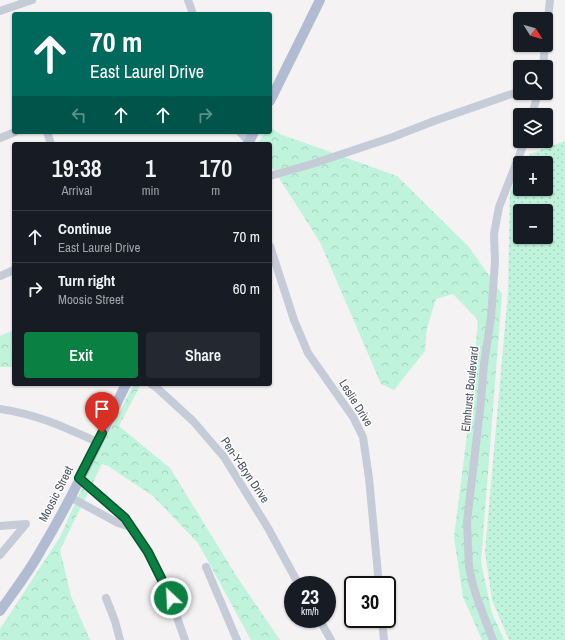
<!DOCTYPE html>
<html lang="en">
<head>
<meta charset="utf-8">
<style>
	:root { --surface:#171b24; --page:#242831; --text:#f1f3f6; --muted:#9ea1a6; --line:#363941; --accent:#0b8043 }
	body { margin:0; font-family:"Archivo Narrow",sans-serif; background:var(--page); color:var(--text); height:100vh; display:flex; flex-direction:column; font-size:15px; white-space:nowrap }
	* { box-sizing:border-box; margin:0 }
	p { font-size:13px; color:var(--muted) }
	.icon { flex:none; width:22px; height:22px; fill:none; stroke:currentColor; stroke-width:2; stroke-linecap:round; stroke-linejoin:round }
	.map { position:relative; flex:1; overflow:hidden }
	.panel { position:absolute; left:12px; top:142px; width:260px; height:244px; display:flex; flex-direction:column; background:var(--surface); border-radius:4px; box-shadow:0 1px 3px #0004 }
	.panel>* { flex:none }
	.hud { position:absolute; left:12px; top:12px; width:260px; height:122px; border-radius:4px; box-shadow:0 1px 3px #0004; background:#00695c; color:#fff; overflow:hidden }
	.needle { width:26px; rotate:127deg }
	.controls { position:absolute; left:513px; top:12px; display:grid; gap:8px }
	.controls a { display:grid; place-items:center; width:40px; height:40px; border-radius:4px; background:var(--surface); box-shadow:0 1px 3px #0004; font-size:20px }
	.speed { position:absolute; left:284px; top:576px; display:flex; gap:8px; font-size:20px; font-weight:700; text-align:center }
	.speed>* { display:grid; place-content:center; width:52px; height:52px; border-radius:50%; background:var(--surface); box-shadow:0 1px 3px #0004; line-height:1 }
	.speed small { font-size:10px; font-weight:400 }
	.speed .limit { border:2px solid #111; border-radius:6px; background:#fff; color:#111 }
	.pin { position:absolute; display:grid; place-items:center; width:34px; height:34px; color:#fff; margin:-41px -17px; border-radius:50% 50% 50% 0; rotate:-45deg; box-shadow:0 0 4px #0007 }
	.pin .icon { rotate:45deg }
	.me { position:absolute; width:44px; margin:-22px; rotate:335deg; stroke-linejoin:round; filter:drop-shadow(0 0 3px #0008) }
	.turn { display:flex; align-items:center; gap:14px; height:84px; padding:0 12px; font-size:18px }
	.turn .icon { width:52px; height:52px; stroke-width:2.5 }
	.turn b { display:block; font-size:28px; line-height:34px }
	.lanes { display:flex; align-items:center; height:38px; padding:0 12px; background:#0003; justify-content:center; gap:20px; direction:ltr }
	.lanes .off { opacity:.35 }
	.eta { display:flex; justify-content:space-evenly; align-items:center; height:68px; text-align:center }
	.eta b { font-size:24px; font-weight:600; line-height:28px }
	.action { display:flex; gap:8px; margin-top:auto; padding:8px 12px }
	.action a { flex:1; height:46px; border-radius:4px; background:var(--accent); color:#fff; font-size:16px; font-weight:600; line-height:46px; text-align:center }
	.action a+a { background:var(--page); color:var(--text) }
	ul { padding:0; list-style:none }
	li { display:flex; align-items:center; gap:12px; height:52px; padding:0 12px; border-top:1px solid var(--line) }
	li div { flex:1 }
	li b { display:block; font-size:15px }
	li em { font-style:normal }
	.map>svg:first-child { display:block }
	.forest { fill:url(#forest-crowns) }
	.park { fill:url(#park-dots); fill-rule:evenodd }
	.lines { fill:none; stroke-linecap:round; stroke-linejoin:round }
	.minor { stroke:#c5cbd7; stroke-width:8 }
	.major { stroke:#b1bcd2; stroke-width:10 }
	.route-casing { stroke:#07532c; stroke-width:10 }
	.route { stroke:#0b8043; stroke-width:7 }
	.labels { text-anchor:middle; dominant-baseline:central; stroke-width:3; stroke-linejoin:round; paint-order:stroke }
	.street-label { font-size:12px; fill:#485161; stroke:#fff }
</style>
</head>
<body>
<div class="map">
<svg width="565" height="640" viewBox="0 0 565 640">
	<defs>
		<pattern id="forest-crowns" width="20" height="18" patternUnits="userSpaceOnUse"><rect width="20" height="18" fill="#c0f3dc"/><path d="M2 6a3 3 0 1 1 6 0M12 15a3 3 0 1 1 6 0" fill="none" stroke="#a6d2bf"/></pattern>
		<pattern id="park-dots" width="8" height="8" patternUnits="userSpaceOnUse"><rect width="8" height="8" fill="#c0f3dc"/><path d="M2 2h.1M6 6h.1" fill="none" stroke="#a6d2bf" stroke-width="1.8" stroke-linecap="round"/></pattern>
	</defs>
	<rect width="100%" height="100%" fill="#f4f2f2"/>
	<!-- forest -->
	<g class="forest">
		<polygon points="270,127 280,134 397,176 469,247 502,294 481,562 492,613 504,640 482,640 463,597 454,537 471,403 478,320 453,294 436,299 427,328 425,351 394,390 381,384 320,242 270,164 270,144 258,144 265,132 270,132"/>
		<polygon points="14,330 14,367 0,367 0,336"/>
		<polygon points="134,384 141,384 119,426 170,468 237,577 280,640 251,640 198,543 153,496 108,466 102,464 60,550 71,596 90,640 0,640 0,629 60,537 95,459"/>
	</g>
	<!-- park -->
	<path class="park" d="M565 141V640H509L492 600 485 552 508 292 510 192 520 173V189H546V163H525L530 154ZM520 211H546V237H520Z"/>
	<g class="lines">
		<!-- minor -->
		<g class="minor">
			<polyline points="188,0 193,14"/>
			<polyline points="0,11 32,0"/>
			<polyline points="546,37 550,0"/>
			<polyline points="543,67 545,45"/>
			<polyline points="532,115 538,93"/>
			<polyline points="47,132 51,144"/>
			<polyline points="240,132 249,142"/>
			<polyline points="0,138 15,132"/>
			<polyline points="270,176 312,164 393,137 434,121 520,91"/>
			<polyline points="270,246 294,320 308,353 353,417 363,437 369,478 379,585"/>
			<polyline points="0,276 14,270"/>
			<polyline points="151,384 157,388 193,421 224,457 268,528 299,585"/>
			<path d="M0 409C36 414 64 427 97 442"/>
			<path d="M79 478C90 488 101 497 112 507 116 511 122 514 125 519 154 556 170 596 185 640"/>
			<polyline points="70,497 118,523 130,527"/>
			<polyline points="0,526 26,524 0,555"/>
			<polyline points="206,567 237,640"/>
			<polyline points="106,598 115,621 120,640"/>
			<polyline points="319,619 331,640"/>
			<polyline points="382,619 384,640"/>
			<polyline points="493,640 478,601 473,585 469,567 467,522 481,401 484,364 491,317 495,262 494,234 499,207 525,141"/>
		</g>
		<!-- major -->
		<g class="major">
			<polyline points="270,101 320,0"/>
			<polyline points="248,144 254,132"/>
			<path d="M0 611C14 591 29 572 41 550 73 497 99 440 126 384"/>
		</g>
	</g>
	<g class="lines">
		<defs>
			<polyline id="route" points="102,433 79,478 125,518 148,552 171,598"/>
		</defs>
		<!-- route casing -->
		<use href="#route" class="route-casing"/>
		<!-- route -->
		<use href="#route" class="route"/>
	</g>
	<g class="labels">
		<!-- street labels -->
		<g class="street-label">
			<text transform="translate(470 389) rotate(-84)">Elmhurst Boulevard</text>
			<text transform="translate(356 403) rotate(58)">Leslie Drive</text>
			<text transform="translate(245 470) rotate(56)">Pen-Y-Bryn Drive</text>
			<text transform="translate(56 494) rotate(-63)">Moosic Street</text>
		</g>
	</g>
</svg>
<div class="controls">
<a><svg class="needle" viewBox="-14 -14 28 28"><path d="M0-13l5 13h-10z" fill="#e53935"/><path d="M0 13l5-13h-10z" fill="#9ea1a6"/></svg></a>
<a><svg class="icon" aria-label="search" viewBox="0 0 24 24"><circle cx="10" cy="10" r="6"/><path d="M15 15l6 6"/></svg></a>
<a><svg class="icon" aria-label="layers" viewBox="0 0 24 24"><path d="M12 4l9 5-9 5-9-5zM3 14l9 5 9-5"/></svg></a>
<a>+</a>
<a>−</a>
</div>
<div class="speed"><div>23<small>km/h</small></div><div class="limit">30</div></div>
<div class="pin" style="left:102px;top:433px;background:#d93025"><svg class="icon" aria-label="arrive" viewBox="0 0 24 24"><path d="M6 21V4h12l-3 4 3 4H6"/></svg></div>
<svg class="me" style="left:171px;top:598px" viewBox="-20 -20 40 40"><circle r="17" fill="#0b8043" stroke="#fff" stroke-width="3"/><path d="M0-11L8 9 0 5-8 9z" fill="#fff"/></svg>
<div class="hud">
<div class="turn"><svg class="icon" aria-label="ahead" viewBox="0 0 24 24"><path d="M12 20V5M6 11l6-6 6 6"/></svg><div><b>70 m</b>East Laurel Drive</div></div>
<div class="lanes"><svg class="icon off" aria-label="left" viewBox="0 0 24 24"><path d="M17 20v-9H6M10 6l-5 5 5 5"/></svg><svg class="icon" aria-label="ahead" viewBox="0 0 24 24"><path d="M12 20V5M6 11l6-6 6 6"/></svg><svg class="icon" aria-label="ahead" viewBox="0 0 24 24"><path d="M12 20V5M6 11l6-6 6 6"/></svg><svg class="icon off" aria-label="right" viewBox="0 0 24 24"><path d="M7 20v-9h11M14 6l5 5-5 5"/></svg></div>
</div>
<section class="panel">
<div class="eta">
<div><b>19:38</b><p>Arrival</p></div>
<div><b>1</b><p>min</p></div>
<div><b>170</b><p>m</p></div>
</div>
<ul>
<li><svg class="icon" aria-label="ahead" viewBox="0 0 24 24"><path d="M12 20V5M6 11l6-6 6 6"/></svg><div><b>Continue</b><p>East Laurel Drive</p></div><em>70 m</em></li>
<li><svg class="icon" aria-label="right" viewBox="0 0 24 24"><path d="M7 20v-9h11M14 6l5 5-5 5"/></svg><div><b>Turn right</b><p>Moosic Street</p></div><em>60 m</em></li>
</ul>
<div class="action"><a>Exit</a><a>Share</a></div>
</section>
</div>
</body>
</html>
